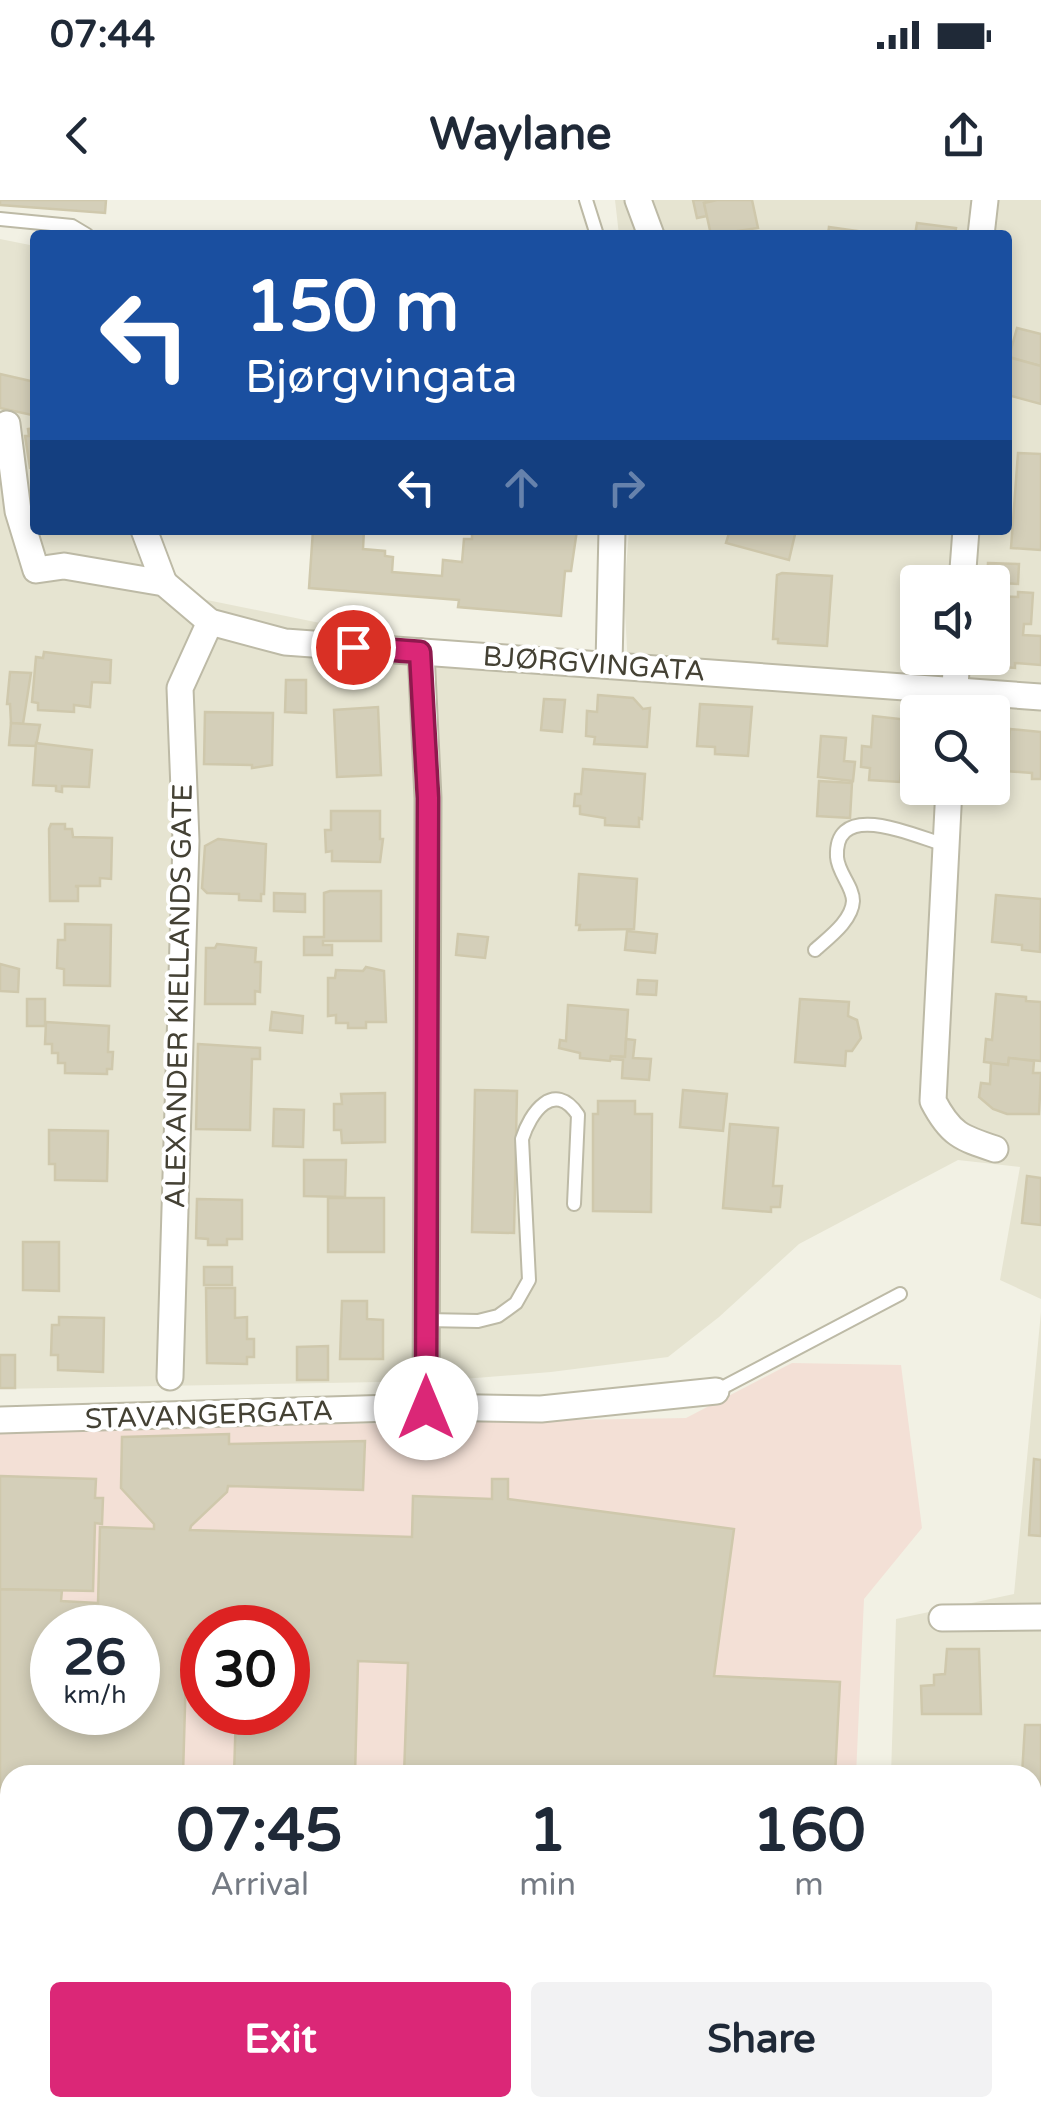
<!DOCTYPE html>
<html lang="en">
<head>
<meta charset="utf-8">
<style>
	:root { --surface:#fff; --page:#f2f2f3; --text:#1f2937; --muted:#747a83; --accent:#db2777 }
	body { margin:0; font-family:"Varela Round",sans-serif; background:var(--page); color:var(--text); height:100vh; display:flex; flex-direction:column; font-size:38px; white-space:nowrap }
	* { box-sizing:border-box; margin:0 }
	p { font-size:32px; color:var(--muted) }
	.icon { flex:none; width:55px; height:55px; fill:none; stroke:currentColor; stroke-width:2; stroke-linecap:round; stroke-linejoin:round }
	.map { position:relative; flex:1; overflow:hidden }
	.drawer { position:absolute; left:0px; top:1565px; width:1042px; height:352px; display:flex; flex-direction:column; background:var(--surface); border-radius:30px 30px 0 0; box-shadow:0 5px 15px #0003 }
	.drawer>* { flex:none }
	.guide { position:absolute; left:30px; top:30px; width:982px; height:305px; border-radius:10px; box-shadow:0 5px 15px #0003; background:#1a4fa0; color:#fff; overflow:hidden }
	.buttons { position:absolute; left:900px; top:365px; display:grid; gap:20px }
	.buttons a { display:grid; place-items:center; width:110px; height:110px; border-radius:10px; background:var(--surface); box-shadow:0 5px 15px #0003; font-size:50px }
	.speed { position:absolute; left:30px; top:1405px; display:flex; gap:20px; font-size:50px; font-weight:700; text-align:center }
	.speed>* { display:grid; place-content:center; width:130px; height:130px; border-radius:50%; background:var(--surface); box-shadow:0 5px 15px #0003; line-height:1 }
	.speed small { font-size:25px; font-weight:400 }
	.speed .limit { border:15px solid #d22; background:#fff; color:#111 }
	.pin { position:absolute; display:grid; place-items:center; width:85px; height:85px; color:#fff; margin:-42px; border:5px solid #fff; border-radius:50%; box-shadow:0 2px 10px #0007 }
	.me { position:absolute; width:110px; margin:-55px; rotate:0deg; stroke-linejoin:round; filter:drop-shadow(0 0 8px #0008) }
	.turn { display:flex; align-items:center; gap:35px; height:210px; padding:0 50px; font-size:45px }
	.turn .icon { width:130px; height:130px; stroke-width:2.5 }
	.turn b { display:block; font-size:70px; line-height:85px }
	.lanes { display:flex; align-items:center; height:95px; padding:0 50px; background:#0003; justify-content:center; gap:50px; direction:ltr }
	.lanes .off { opacity:.35 }
	.eta { display:flex; justify-content:space-evenly; align-items:center; height:170px; text-align:center }
	.eta b { font-size:60px; font-weight:800; line-height:70px }
	.button { display:flex; gap:20px; margin-top:auto; padding:20px 50px }
	.button a { flex:1; height:115px; border-radius:10px; background:var(--accent); color:#fff; font-size:40px; font-weight:800; line-height:115px; text-align:center }
	.button a+a { background:var(--page); color:var(--text) }
	.status { display:flex; justify-content:space-between; align-items:center; height:70px; padding:0 50px; background:var(--surface); direction:ltr }
	.status svg { height:28px; fill:currentColor }
	header { display:flex; justify-content:space-between; align-items:center; height:130px; padding:0 50px; background:var(--surface); font-size:45px; font-weight:800 }
	.map>svg:first-child { display:block }
	.residential { fill:#e6e4d1; fill-rule:evenodd }
	.medical { fill:#f3e0d6; fill-rule:evenodd }
	.building { fill:#d4cfb9; stroke:#cfc8ac; stroke-width:2.5; fill-rule:evenodd }
	.lines { fill:none; stroke-linecap:round; stroke-linejoin:round }
	.service-casing { stroke:#bdbaa6; stroke-width:16 }
	.minor-casing { stroke:#bdbaa6; stroke-width:29 }
	.service { stroke:#fff; stroke-width:12 }
	.minor { stroke:#fff; stroke-width:25 }
	.route-casing { stroke:#8e194d; stroke-width:25 }
	.route { stroke:#db2777; stroke-width:18 }
	.labels { text-anchor:middle; dominant-baseline:central; stroke-width:8; stroke-linejoin:round; paint-order:stroke }
	.street-label { font-size:28px; fill:#444134; stroke:#fff }
</style>
</head>
<body>
<div class="status"><b>07:44</b><svg viewBox="0 0 49 12"><path d="M0 12V9h3v3zM5 12V6h3v6zM10 12V3h3v9zM15 12V0h3v12zM26 1h20v11H26zM47 4h2v5h-2z"/></svg></div>
<header><svg class="icon" aria-label="back" viewBox="0 0 24 24"><path d="M15 5l-7 7 7 7"/></svg>Waylane<svg class="icon" aria-label="share" viewBox="0 0 24 24"><path d="M12 15V3M7 8l5-5 5 5M5 13v7h14v-7"/></svg></header>
<div class="map">
<svg width="1041" height="1917" viewBox="0 0 1041 1917">
	<rect width="100%" height="100%" fill="#f2f1e4"/>
	<!-- residential -->
	<g class="residential">
		<path d="M615 0H1041V1099L1000 1080 1020 967 958 960 799 1044 719 1117 668 1157 551 1172 438 1181 0 1189V39L35 46V330H149L153 389 413 442 628 466 624 395 629 330H1008V35H619ZM918 382H992V458H918ZM918 512H992V588H918Z"/>
		<polygon points="1041,1112 1041,1917 883,1917 883,1908 1032,1908 1032,1575 891,1575 896,1419 1014,1394"/>
	</g>
	<!-- medical -->
	<path class="medical" d="M792 1163 901 1165 922 1328 864 1399 856 1575H10V1908H716V1917H0V1230L686 1218ZM52 1428H138V1512H52ZM202 1428H288V1512H202Z"/>
	<!-- building -->
	<g class="building">
		<polygon points="0,0 106,0 105,13 0,5"/>
		<polygon points="693,0 717,0 704,3 707,16 697,18"/>
		<polygon points="717,0 752,0 758,28 711,35 704,3"/>
		<polygon points="917,23 956,28 955,35 915,35"/>
		<polygon points="829,27 865,32 865,35 828,35"/>
		<polygon points="1017,128 1041,134 1041,166 1009,157"/>
		<polygon points="1008,157 1041,166 1041,204 1008,195"/>
		<polygon points="0,174 35,182 32,215 0,208"/>
		<polygon points="35,228 35,269 30,268 25,236 29,236 28,229"/>
		<polygon points="1018,253 1041,254 1041,350 1011,348"/>
		<polygon points="313,330 364,330 363,349 385,351 385,356 393,357 392,372 442,376 443,360 462,362 464,339 472,339 472,330 577,330 571,371 565,371 561,416 458,407 459,400 309,388"/>
		<polygon points="730,330 796,330 789,360 726,343"/>
		<polygon points="988,363 1019,364 1018,384 987,382"/>
		<polygon points="782,373 832,376 827,446 778,443 778,439 773,439 777,375"/>
		<polygon points="1018,392 1033,393 1031,424 1024,424 1023,435 1041,436 1041,465 1015,463 1015,468 989,466 983,458 992,458 995,396 1018,397"/>
		<polygon points="44,452 111,460 110,483 92,482 90,507 74,505 74,512 38,510 38,503 32,502 36,457 43,458"/>
		<polygon points="10,472 31,473 23,524 11,523 10,504 7,504"/>
		<polygon points="286,480 306,480 306,513 285,512"/>
		<polygon points="598,495 633,498 643,509 650,508 647,547 594,544 595,537 586,536 587,511 597,512"/>
		<polygon points="544,499 565,500 562,532 541,530"/>
		<polygon points="700,504 752,507 748,556 715,554 715,547 697,546"/>
		<polygon points="378,507 381,575 337,577 334,510"/>
		<polygon points="205,512 273,513 272,565 252,568 252,565 204,564"/>
		<polygon points="873,516 918,521 918,572 901,571 900,582 869,580 870,568 861,567 862,546 871,547"/>
		<polygon points="11,523 40,525 36,546 9,545"/>
		<polygon points="1010,529 1041,532 1041,579 1032,579 1032,573 1006,571"/>
		<polygon points="821,536 846,538 844,561 855,562 853,581 818,577"/>
		<polygon points="36,543 92,550 89,587 62,586 62,592 56,591 56,586 33,585"/>
		<polygon points="583,569 645,574 642,619 639,618 639,627 605,625 605,618 580,614 580,606 574,606 575,594 581,594"/>
		<polygon points="819,581 852,583 850,618 817,616"/>
		<polygon points="331,611 380,611 380,639 383,639 380,662 332,661 332,651 326,652 325,630 331,630"/>
		<polygon points="51,624 65,624 65,629 72,629 73,637 112,638 111,679 100,678 100,686 75,686 78,687 78,701 50,701 49,629"/>
		<polygon points="218,639 266,644 264,694 261,694 261,701 239,700 239,694 207,693 202,688 205,646"/>
		<polygon points="579,674 637,679 634,729 579,730 580,725 576,725"/>
		<polygon points="330,691 381,691 381,741 323,741 323,745 332,745 332,755 304,755 304,737 324,737 324,693"/>
		<polygon points="274,693 305,694 305,712 274,711"/>
		<polygon points="996,695 1041,699 1040,752 1022,750 1022,745 992,742"/>
		<polygon points="65,724 111,725 110,786 64,785 64,769 57,768 58,740 65,740"/>
		<polygon points="627,731 657,734 655,753 625,750"/>
		<polygon points="458,734 488,737 485,758 456,755"/>
		<polygon points="217,744 256,748 255,762 261,762 260,792 255,791 255,804 205,804 206,748 215,748"/>
		<polygon points="0,764 19,769 18,792 0,791"/>
		<polygon points="366,767 384,771 386,822 366,822 366,828 348,828 348,823 336,823 336,815 328,816 328,778 335,778 336,770 363,771"/>
		<polygon points="638,780 657,781 656,795 637,794"/>
		<polygon points="996,794 1026,797 1026,801 1041,802 1041,861 1009,858 1008,865 984,862 986,839 992,840"/>
		<rect x="27" y="799" width="18" height="27"/>
		<polygon points="800,799 849,802 848,816 857,820 861,838 852,851 846,851 845,866 795,862"/>
		<polygon points="568,805 628,810 625,857 611,856 610,861 580,858 580,853 559,848 560,840 566,841"/>
		<polygon points="272,812 303,816 302,833 270,830"/>
		<polygon points="46,822 109,826 108,852 113,852 112,869 107,869 107,874 65,873 65,863 58,863 58,853 52,853 52,844 45,844"/>
		<polygon points="626,839 635,840 633,858 651,859 649,880 622,878 623,860 611,859 611,856 625,857"/>
		<polygon points="198,844 260,848 260,859 252,859 250,930 196,929"/>
		<polygon points="1009,858 1034,861 1033,873 1041,873 1039,914 1007,914 993,909 979,897 981,883 990,884 991,863 1008,865"/>
		<polygon points="475,890 517,891 514,1033 472,1032"/>
		<polygon points="683,890 727,894 723,931 680,927"/>
		<polygon points="385,893 385,942 342,943 341,930 334,930 334,904 342,904 341,894"/>
		<polygon points="598,901 635,901 635,914 652,914 651,1012 593,1011 593,914 598,914"/>
		<polygon points="274,909 304,910 303,947 273,946"/>
		<polygon points="730,924 778,928 773,986 782,986 780,1007 771,1007 771,1012 723,1008"/>
		<polygon points="49,930 108,931 107,981 55,980 55,964 49,964"/>
		<polygon points="304,960 346,960 345,997 304,996"/>
		<polygon points="1027,976 1041,978 1041,1025 1022,1023"/>
		<rect x="328" y="998" width="56" height="54"/>
		<polygon points="197,999 242,1000 242,1039 227,1039 227,1045 208,1045 208,1039 196,1038"/>
		<polygon points="23,1042 59,1042 59,1091 23,1090"/>
		<rect x="204" y="1067" width="28" height="18"/>
		<polygon points="206,1088 235,1088 235,1118 247,1117 247,1139 254,1139 254,1157 247,1157 247,1164 207,1163"/>
		<polygon points="342,1101 367,1101 367,1119 383,1120 383,1159 340,1159"/>
		<polygon points="59,1117 104,1118 103,1172 58,1170 58,1155 51,1155 52,1125 59,1125"/>
		<polygon points="328,1146 328,1180 297,1180 297,1147"/>
		<rect x="0" y="1155" width="15" height="33"/>
		<path d="M229 1234V1244L365 1241 363 1290 228 1286 227 1292 191 1326 190 1330 412 1337 413 1296 492 1299V1279H508V1299L734 1329 714 1476 840 1482 835 1575H404L408 1463 358 1461 355 1575H234L236 1512H288V1428H202V1439H187L183 1575H10V1779H0V1389L62 1390 61 1401 98 1403 100 1327 154 1329V1324L121 1288 122 1237ZM52 1428H138V1512H52Z"/>
		<polygon points="1034,1259 1041,1260 1041,1336 1029,1335"/>
		<polygon points="0,1276 96,1279 95,1298 103,1298 102,1324 95,1323 93,1391 0,1389"/>
		<polygon points="947,1449 979,1449 981,1514 922,1514 921,1486 934,1485 934,1475 945,1474"/>
		<polygon points="1025,1525 1041,1525 1041,1605 1032,1605 1032,1575 1022,1575"/>
		<rect x="1032" y="1845" width="9" height="55"/>
		<polygon points="387,1908 524,1908 523,1917 387,1917"/>
		<polygon points="594,1908 686,1909 686,1917 586,1917"/>
		<rect x="956" y="1908" width="40" height="9"/>
	</g>
	<g class="lines">
		<defs>
			<g id="service">
				<polyline points="586,0 597,35"/>
				<polyline points="0,19 72,26 87,35"/>
				<path d="M815 750C828 738 852 721 853 701 853 686 838 673 837 657 834 597 918 638 946 645"/>
				<path d="M426 1120 478 1121 498 1116 516 1103 529 1080 522 939C530 913 554 879 578 915L574 1004"/>
				<polyline points="716,1191 900,1094"/>
			</g>
			<g id="minor">
				<polyline points="638,0 651,35"/>
				<polyline points="981,35 985,0"/>
				<polyline points="7,224 18,311 36,370 64,366 164,383 210,422 285,442 1041,497"/>
				<polyline points="144,330 164,383"/>
				<polyline points="962,382 966,330"/>
				<polyline points="421,452 428,598 426,1207"/>
				<polyline points="609,464 612,330"/>
				<polyline points="953,512 957,458"/>
				<path d="M949 588 933 901C950 934 961 938 995 949"/>
				<polyline points="170,1177 186,641 180,488 210,422"/>
				<polyline points="0,1220 426,1207 541,1209 716,1191"/>
				<polyline points="942,1418 1041,1417"/>
				<polyline points="1032,1825 1041,1825"/>
				<polyline points="250,1908 251,1917"/>
				<polyline points="342,1917 342,1908"/>
			</g>
		</defs>
		<!-- service casing -->
		<use href="#service" class="service-casing"/>
		<!-- minor casing -->
		<use href="#minor" class="minor-casing"/>
		<!-- service -->
		<use href="#service" class="service"/>
		<!-- minor -->
		<use href="#minor" class="minor"/>
	</g>
	<g class="lines">
		<defs>
			<polyline id="route" points="353,447 420,452 428,598 426,1208"/>
		</defs>
		<!-- route casing -->
		<use href="#route" class="route-casing"/>
		<!-- route -->
		<use href="#route" class="route"/>
	</g>
	<g class="labels">
		<!-- street labels -->
		<g class="street-label">
			<text transform="translate(594 464) rotate(4)">BJØRGVINGATA</text>
			<text transform="translate(179 796) rotate(-89)">ALEXANDER KIELLANDS GATE</text>
			<text transform="translate(209 1215) rotate(-2)">STAVANGERGATA</text>
		</g>
	</g>
</svg>
<div class="buttons">
<a><svg class="icon" aria-label="sound" viewBox="0 0 24 24"><path d="M4 9h4l5-4v14l-5-4H4zM17 9q2 3 0 6"/></svg></a>
<a><svg class="icon" aria-label="search" viewBox="0 0 24 24"><circle cx="10" cy="10" r="6"/><path d="M15 15l6 6"/></svg></a>
</div>
<div class="speed"><div>26<small>km/h</small></div><div class="limit">30</div></div>
<div class="pin" style="left:353px;top:447px;background:#d93025"><svg class="icon" aria-label="arrive" viewBox="0 0 24 24"><path d="M6 21V4h12l-3 4 3 4H6"/></svg></div>
<svg class="me" style="left:426px;top:1208px" viewBox="-20 -20 40 40"><circle r="19" fill="#fff"/><path d="M0-13L10 11 0 6-10 11z" fill="#db2777"/></svg>
<div class="guide">
<div class="turn"><svg class="icon" aria-label="left" viewBox="0 0 24 24"><path d="M17 20v-9H6M10 6l-5 5 5 5"/></svg><div><b>150 m</b>Bjørgvingata</div></div>
<div class="lanes"><svg class="icon" aria-label="left" viewBox="0 0 24 24"><path d="M17 20v-9H6M10 6l-5 5 5 5"/></svg><svg class="icon off" aria-label="ahead" viewBox="0 0 24 24"><path d="M12 20V5M6 11l6-6 6 6"/></svg><svg class="icon off" aria-label="right" viewBox="0 0 24 24"><path d="M7 20v-9h11M14 6l5 5-5 5"/></svg></div>
</div>
<section class="drawer">
<div class="eta">
<div><b>07:45</b><p>Arrival</p></div>
<div><b>1</b><p>min</p></div>
<div><b>160</b><p>m</p></div>
</div>
<div class="button"><a>Exit</a><a>Share</a></div>
</section>
</div>
</body>
</html>
